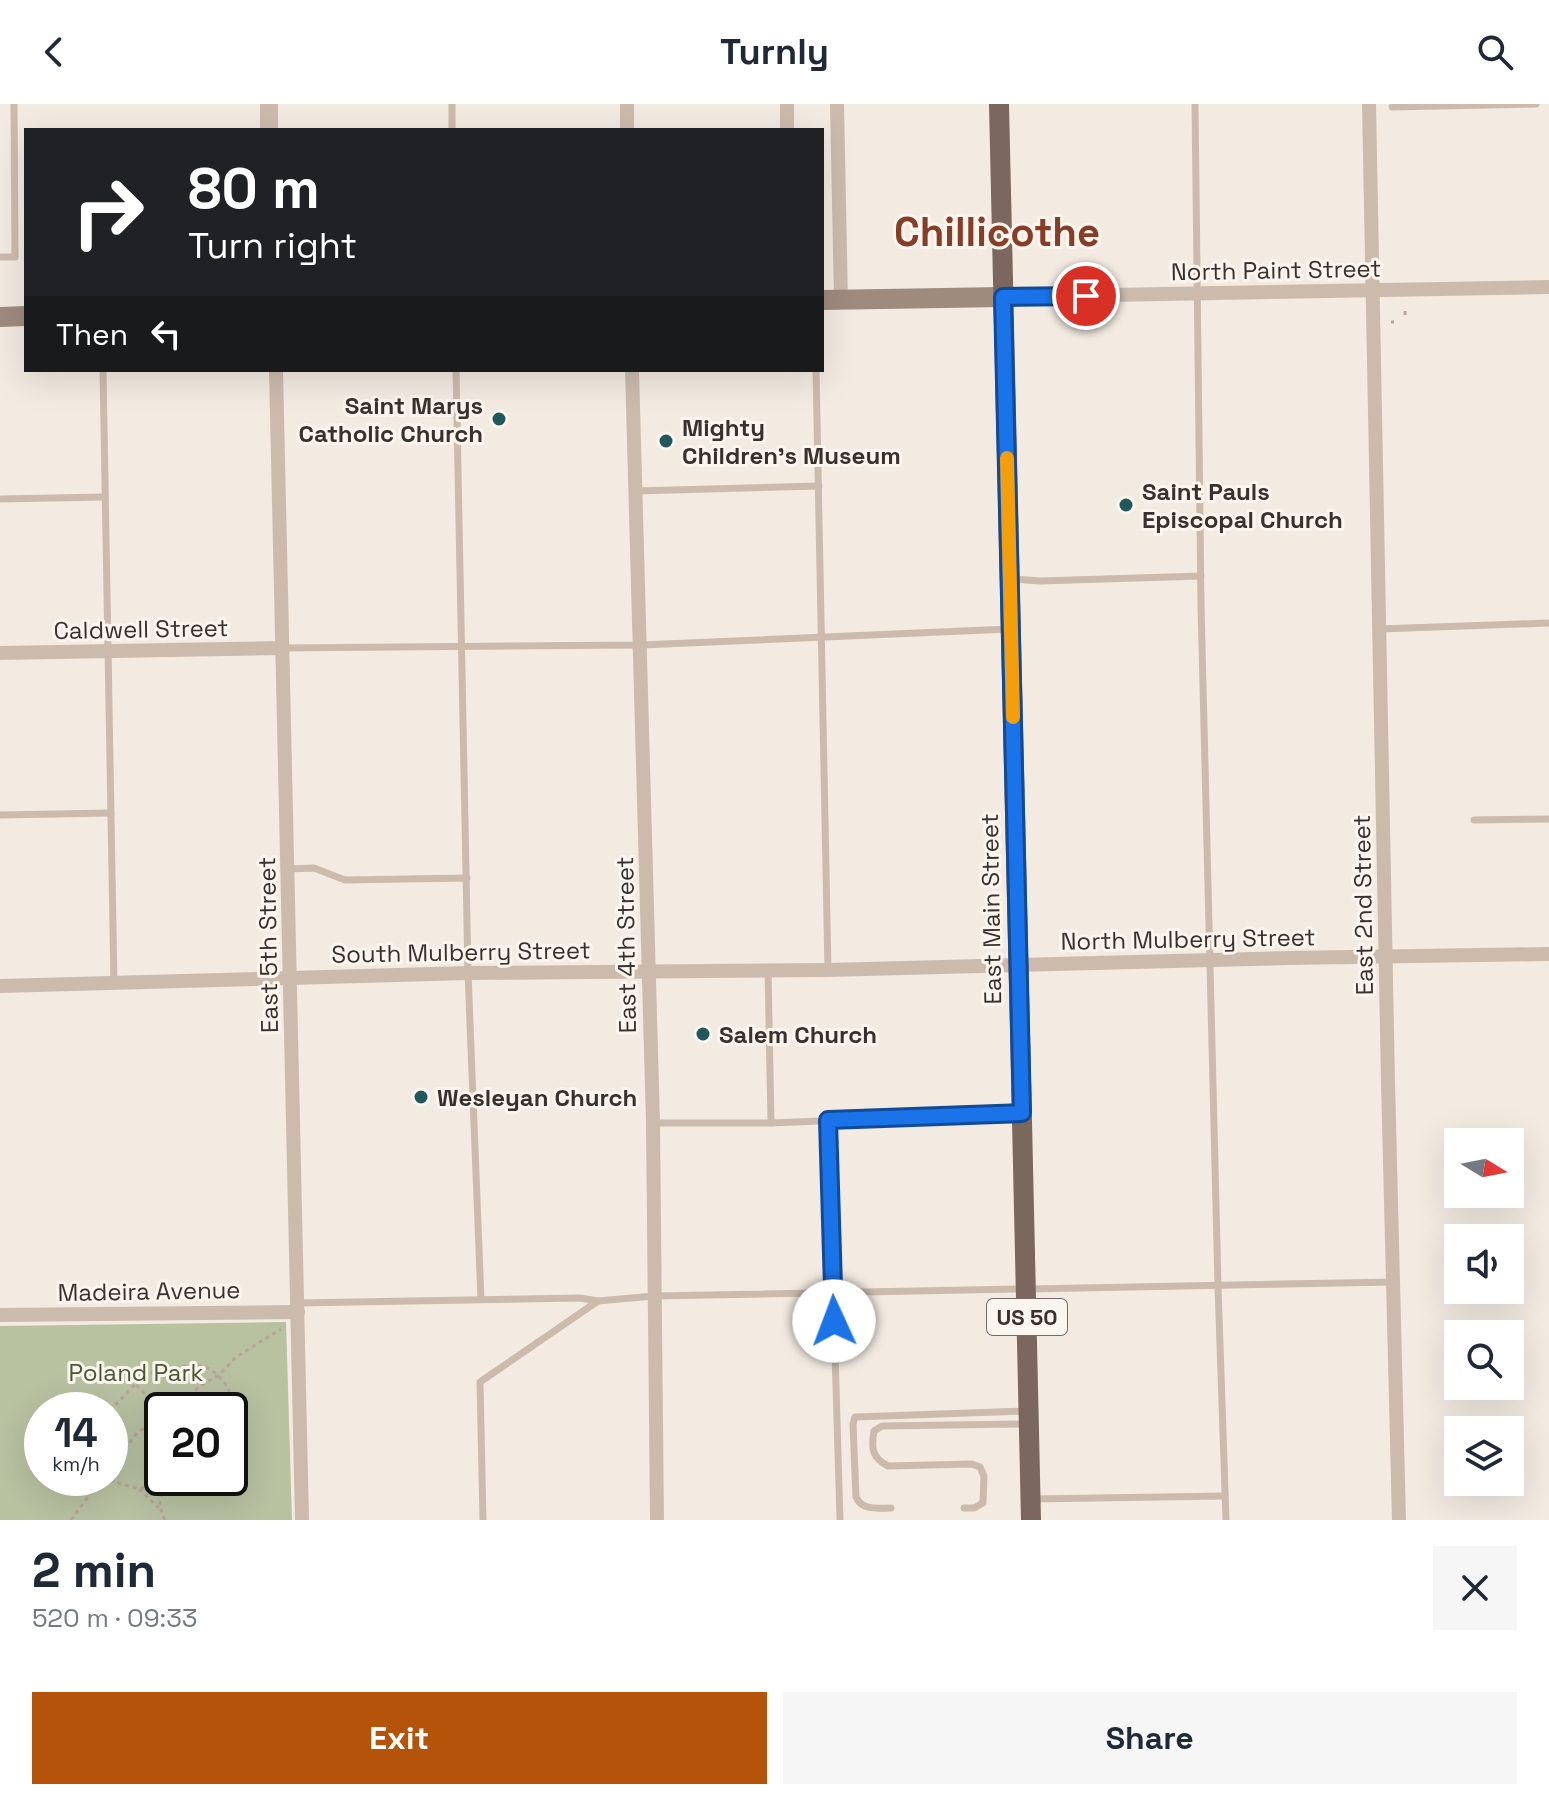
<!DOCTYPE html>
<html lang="en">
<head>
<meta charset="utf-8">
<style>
	:root { --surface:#fff; --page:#f6f6f7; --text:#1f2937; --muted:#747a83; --accent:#b45309 }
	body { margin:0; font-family:"Space Grotesk",sans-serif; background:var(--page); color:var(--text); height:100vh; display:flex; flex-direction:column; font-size:30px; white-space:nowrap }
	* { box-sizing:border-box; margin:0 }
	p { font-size:26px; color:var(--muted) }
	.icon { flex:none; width:44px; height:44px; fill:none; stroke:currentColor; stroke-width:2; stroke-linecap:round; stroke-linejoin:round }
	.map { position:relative; height:1416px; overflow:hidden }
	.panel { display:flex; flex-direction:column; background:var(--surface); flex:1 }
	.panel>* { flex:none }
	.top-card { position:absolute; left:24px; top:24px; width:800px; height:244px; border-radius:0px; box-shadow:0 8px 32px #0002; background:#202124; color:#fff; overflow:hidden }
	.needle { width:52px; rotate:100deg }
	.tools { position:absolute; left:1444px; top:1024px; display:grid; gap:16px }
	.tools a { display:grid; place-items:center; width:80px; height:80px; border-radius:0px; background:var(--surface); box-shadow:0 8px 32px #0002; font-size:40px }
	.speed { position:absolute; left:24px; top:1288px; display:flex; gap:16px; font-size:40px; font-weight:700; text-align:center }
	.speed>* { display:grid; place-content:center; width:104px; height:104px; border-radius:50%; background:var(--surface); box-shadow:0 8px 32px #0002; line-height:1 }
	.speed small { font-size:20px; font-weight:400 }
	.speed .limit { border:4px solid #111; border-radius:12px; background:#fff; color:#111 }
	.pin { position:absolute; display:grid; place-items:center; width:68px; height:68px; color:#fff; margin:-34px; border:4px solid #fff; border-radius:50%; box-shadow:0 2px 8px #0007 }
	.me { position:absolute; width:88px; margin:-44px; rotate:358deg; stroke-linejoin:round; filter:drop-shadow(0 0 6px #0008) }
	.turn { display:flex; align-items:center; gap:28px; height:168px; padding:0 32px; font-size:36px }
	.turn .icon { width:104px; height:104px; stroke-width:2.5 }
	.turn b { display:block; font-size:56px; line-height:68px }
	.then { display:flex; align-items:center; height:76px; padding:0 32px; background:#0003; gap:16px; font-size:30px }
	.round { display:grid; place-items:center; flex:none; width:84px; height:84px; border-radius:0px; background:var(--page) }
	.summary { display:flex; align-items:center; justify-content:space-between; height:136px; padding:0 32px }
	h1 { font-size:48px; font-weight:700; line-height:60px }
	.button { display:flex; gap:16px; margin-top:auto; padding:16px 32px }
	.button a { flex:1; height:92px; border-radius:0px; background:var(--accent); color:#fff; font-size:32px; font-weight:700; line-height:92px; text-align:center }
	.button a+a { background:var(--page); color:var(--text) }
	header { display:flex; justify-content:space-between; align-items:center; height:104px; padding:0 32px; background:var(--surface); font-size:36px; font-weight:700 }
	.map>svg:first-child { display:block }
	.park { fill:#b8c2a1; fill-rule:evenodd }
	.plaza { fill:url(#plaza-grid) }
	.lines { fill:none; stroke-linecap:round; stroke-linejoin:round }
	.path { stroke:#b7a597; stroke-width:3; stroke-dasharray:4 4; stroke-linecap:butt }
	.service { stroke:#ccbbad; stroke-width:7 }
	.minor { stroke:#ccbbad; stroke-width:14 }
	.tertiary { stroke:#ccbbad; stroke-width:18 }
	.secondary { stroke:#9f8a7e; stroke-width:20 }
	.primary { stroke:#7b675d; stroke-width:20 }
	.route-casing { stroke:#114b97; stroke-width:20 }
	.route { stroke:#1a73e8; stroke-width:14 }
	.slow { stroke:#f59e0b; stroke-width:14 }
	.poi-dot { fill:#22585b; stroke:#faf5ee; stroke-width:3 }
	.labels { text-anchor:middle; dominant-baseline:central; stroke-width:6; stroke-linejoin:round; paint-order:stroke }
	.shield { fill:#faf5ee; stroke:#746b66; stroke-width:2 }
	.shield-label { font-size:22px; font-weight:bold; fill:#3a302c }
	.street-label { font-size:24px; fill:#3a302c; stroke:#faf5ee }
	.poi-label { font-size:24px; font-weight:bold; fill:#3a302c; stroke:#faf5ee; text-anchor:start }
	.park-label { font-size:24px; fill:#4a5830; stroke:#faf5ee }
	.town-label { font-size:40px; font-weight:bold; fill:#873d26; stroke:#faf5ee }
</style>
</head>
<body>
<header><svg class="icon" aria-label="back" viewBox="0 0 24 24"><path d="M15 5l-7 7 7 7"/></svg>Turnly<svg class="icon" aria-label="search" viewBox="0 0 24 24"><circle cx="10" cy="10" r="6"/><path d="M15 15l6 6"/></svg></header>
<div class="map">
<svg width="1549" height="1416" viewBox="0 0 1549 1416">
	<defs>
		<pattern id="plaza-grid" width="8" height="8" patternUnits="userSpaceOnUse" patternTransform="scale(2)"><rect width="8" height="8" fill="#eadbc9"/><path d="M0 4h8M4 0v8" fill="none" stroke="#c9bcad"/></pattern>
	</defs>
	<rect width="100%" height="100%" fill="#f3ebe2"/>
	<!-- park -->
	<path class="park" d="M286 1218 292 1416H0V1222ZM42 1306H110V1374H42ZM162 1306H230V1374H162Z"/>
	<!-- plaza -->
	<polygon class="plaza" points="166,1297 171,1299 176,1306 162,1306 162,1320 159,1320 153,1313 153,1304 160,1298"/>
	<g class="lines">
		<!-- path -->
		<g class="path">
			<polyline points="1405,211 1405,203"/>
			<polyline points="1391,218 1394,218"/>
			<polyline points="136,1281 162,1307"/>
			<polyline points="170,1306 183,1297 200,1282 219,1271 236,1253 281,1225"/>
			<path d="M110 1307C120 1297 139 1273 151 1269 162 1265 189 1260 201 1262 227 1267 245 1311 230 1332"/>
			<polyline points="110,1364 137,1329 162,1311"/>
			<polyline points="102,1374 139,1385 166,1379 178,1374"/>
			<polyline points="139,1385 159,1404"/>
			<polyline points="71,1416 102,1374"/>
			<path d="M165 1416C158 1402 159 1393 166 1379"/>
		</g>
		<!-- service -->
		<g class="service">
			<polyline points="452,0 452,26"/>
			<polyline points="1195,0 1201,501 1218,1182 1226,1416"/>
			<polyline points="1392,3 1536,0"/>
			<polyline points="0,153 15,153 14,0"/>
			<polyline points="103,266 114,880"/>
			<polyline points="456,266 468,869 481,1195"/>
			<polyline points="816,266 828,866"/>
			<polyline points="636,387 819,382"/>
			<polyline points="0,395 105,393"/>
			<polyline points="1012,475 1040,477 1201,472"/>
			<polyline points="1379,525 1549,519"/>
			<polyline points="283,544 641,541 1009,525"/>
			<polyline points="0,711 111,709"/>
			<polyline points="1474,716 1549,715"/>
			<polyline points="288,765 314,764 345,776 467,774"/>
			<polyline points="768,866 771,1019"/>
			<polyline points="828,1016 840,1416"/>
			<polyline points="653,1019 771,1019 1020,1009"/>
			<polyline points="297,1199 580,1194 598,1197"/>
			<polyline points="1033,1395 1225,1392"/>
			<path d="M891 1404C878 1404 862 1407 856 1393L853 1320 855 1313 1027 1307"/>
			<path d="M964 1404H974L983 1399 984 1372 980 1363 972 1360 888 1362C872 1354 871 1344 874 1327L882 1322 1026 1320"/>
			<polyline points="483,1416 480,1278 598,1197 654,1192 1394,1178"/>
		</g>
		<!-- minor -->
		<g class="minor">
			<polyline points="627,0 627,26"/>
			<polyline points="787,0 787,26"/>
			<polyline points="837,0 841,196"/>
			<polyline points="1369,0 1388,978 1399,1416"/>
			<polyline points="1003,193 1549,183"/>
			<polyline points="276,266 302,1416"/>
			<polyline points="632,266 653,1019 657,1416"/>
			<polyline points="0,549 283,544"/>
			<polyline points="0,882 468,869 828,866 1289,854 1549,850"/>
			<polyline points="0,1211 298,1208"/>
		</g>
		<!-- tertiary -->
		<polyline class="tertiary" points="269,0 269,26"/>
		<!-- secondary -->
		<g class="secondary">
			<polyline points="822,196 1003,193"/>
			<polyline points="0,213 26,212"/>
		</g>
		<!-- primary -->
		<polyline class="primary" points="999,0 1031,1416"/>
	</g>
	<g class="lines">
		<defs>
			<polyline id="route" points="834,1217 828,1016 1022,1009 1003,193 1086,192"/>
		</defs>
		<!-- route casing -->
		<use href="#route" class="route-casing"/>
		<!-- route -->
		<use href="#route" class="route"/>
		<!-- slow -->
		<polyline class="slow" points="1007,354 1013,613"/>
	</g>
	<!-- markers -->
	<g class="poi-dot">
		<circle cx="499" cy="315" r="8"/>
		<circle cx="666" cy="337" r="8"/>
		<circle cx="1126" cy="401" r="8"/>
		<circle cx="703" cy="930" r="8"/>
		<circle cx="421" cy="993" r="8"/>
	</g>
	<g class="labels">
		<!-- shield labels -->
		<rect class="shield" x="987" y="1195" width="80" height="36" rx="6"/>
		<g class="shield-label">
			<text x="1027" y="1213">US 50</text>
		</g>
		<!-- street labels -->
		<g class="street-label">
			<text transform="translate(1276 166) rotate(-1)">North Paint Street</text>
			<text transform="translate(141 525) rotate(-1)">Caldwell Street</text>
			<text transform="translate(1363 801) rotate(-91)">East 2nd Street</text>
			<text transform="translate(991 805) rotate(-91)">East Main Street</text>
			<text transform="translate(1188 835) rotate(-1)">North Mulberry Street</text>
			<text transform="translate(268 841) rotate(-91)">East 5th Street</text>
			<text transform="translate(626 841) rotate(-91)">East 4th Street</text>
			<text transform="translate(461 848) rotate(-1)">South Mulberry Street</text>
			<text transform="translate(149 1187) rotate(-1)">Madeira Avenue</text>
		</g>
		<!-- poi labels -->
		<g class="poi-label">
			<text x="483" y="301" text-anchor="end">Saint Marys<tspan x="483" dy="28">Catholic Church</tspan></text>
			<text x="682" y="323">Mighty<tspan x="682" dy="28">Children's Museum</tspan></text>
			<text x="1142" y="387">Saint Pauls<tspan x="1142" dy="28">Episcopal Church</tspan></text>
			<text x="719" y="930">Salem Church</text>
			<text x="437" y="993">Wesleyan Church</text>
		</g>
		<!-- park labels -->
		<g class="park-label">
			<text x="136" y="1268">Poland Park</text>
		</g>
		<!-- town labels -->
		<g class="town-label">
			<text x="997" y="128">Chillicothe</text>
		</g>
	</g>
</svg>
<div class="tools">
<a><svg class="needle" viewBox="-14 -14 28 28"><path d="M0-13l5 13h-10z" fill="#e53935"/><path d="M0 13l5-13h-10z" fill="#747a83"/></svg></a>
<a><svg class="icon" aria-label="sound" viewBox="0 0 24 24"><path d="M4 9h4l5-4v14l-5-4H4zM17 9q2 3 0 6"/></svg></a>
<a><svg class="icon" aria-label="search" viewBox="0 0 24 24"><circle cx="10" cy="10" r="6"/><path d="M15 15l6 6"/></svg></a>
<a><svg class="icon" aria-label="layers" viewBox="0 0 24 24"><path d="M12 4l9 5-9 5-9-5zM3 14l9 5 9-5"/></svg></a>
</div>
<div class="speed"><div>14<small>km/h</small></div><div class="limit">20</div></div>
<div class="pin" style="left:1086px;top:192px;background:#d93025"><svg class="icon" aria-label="arrive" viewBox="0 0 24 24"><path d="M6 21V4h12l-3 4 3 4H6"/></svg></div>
<svg class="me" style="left:834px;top:1217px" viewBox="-20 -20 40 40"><circle r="19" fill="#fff"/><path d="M0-13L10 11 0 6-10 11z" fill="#1a73e8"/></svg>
<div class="top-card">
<div class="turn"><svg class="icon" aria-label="right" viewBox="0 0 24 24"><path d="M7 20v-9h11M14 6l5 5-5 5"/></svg><div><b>80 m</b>Turn right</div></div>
<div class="then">Then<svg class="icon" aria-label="left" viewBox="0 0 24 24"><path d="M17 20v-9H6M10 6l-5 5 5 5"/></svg></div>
</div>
</div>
<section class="panel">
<div class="summary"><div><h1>2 min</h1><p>520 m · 09:33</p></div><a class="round"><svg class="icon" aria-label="close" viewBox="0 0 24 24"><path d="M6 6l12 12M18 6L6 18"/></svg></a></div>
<div class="button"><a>Exit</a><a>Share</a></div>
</section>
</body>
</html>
